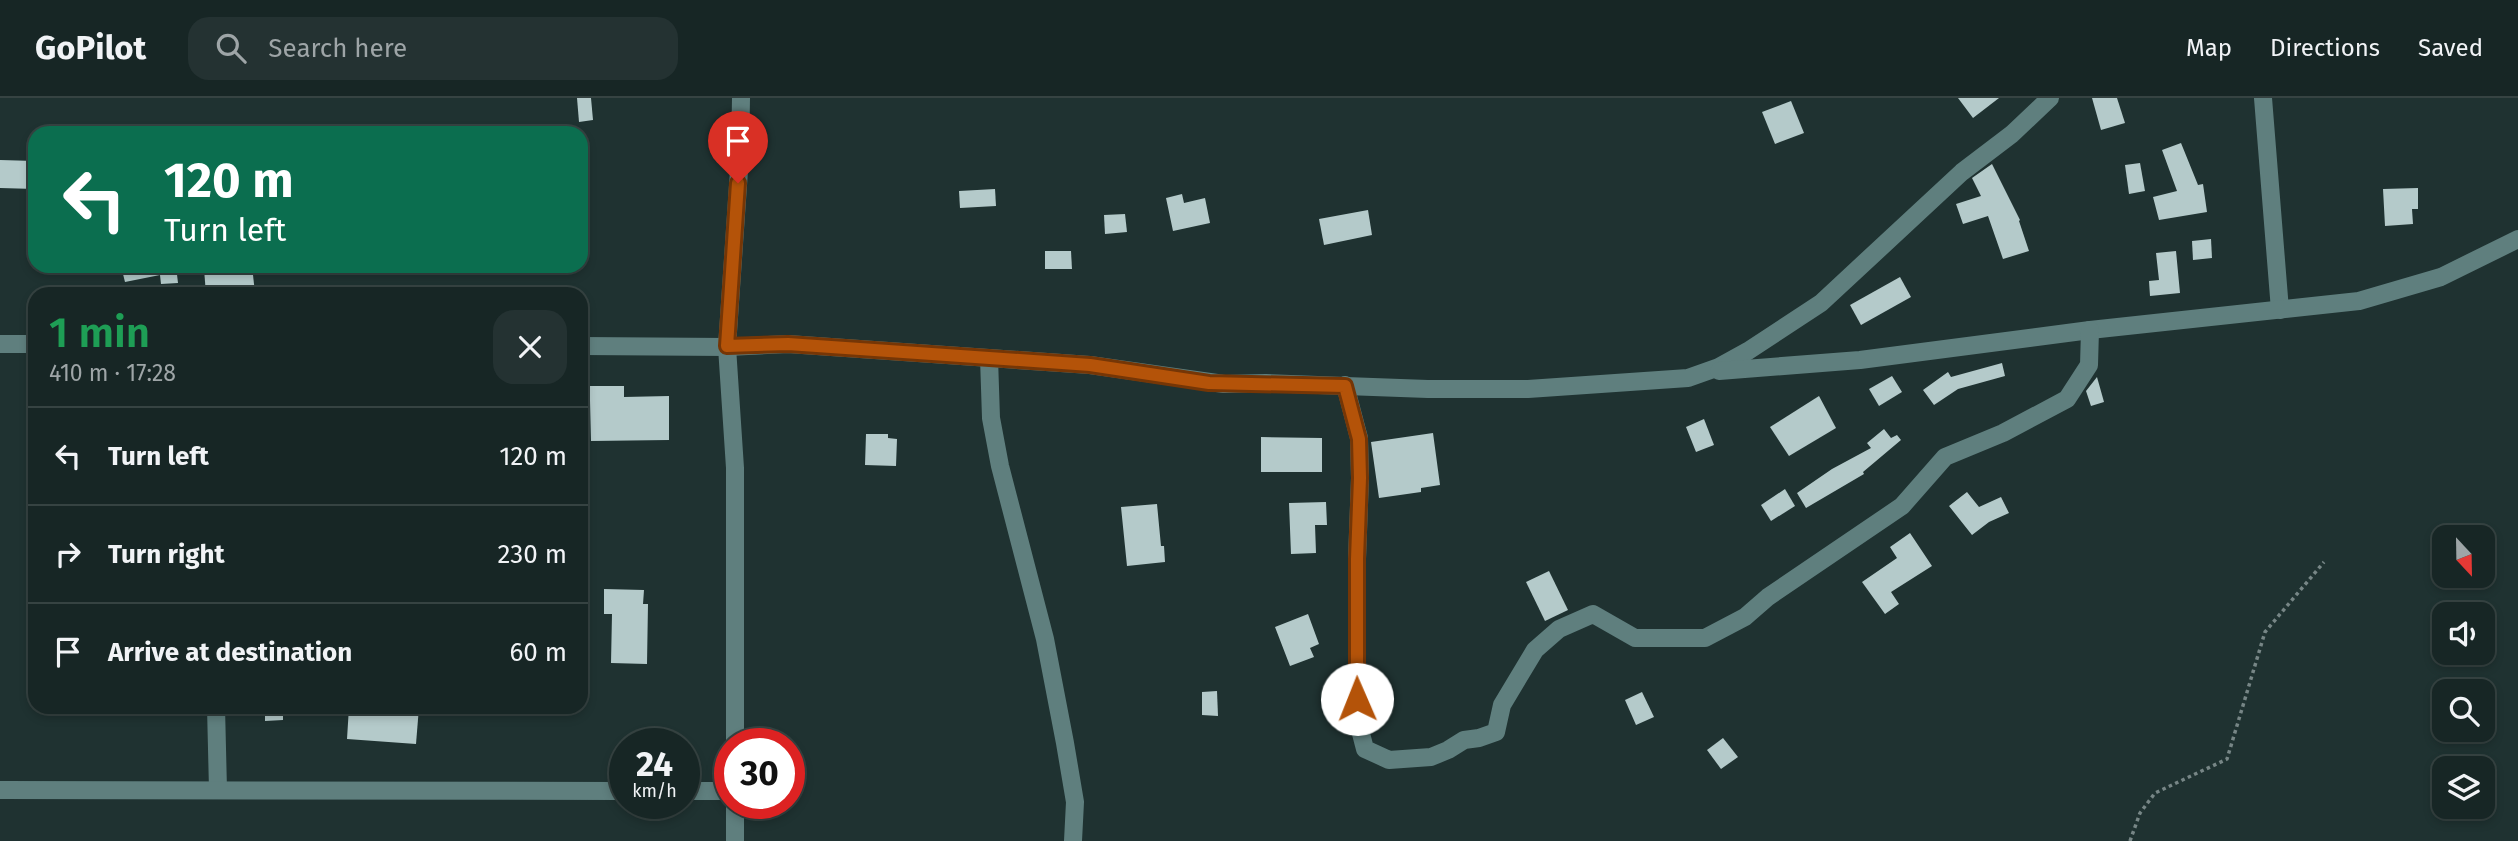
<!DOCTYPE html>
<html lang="en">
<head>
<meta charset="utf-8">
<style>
	:root { --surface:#172625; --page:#243232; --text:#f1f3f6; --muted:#9ea5a7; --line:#364342 }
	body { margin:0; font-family:"Fira Sans",sans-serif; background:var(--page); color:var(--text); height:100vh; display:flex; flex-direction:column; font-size:26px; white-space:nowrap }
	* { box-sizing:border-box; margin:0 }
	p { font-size:23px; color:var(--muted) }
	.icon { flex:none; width:38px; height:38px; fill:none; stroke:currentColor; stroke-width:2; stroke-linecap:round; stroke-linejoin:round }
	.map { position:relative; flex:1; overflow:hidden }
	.drawer { position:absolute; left:28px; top:189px; width:560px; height:427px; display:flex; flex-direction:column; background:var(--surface); border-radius:21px; box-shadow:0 4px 10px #0003,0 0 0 2px var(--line) }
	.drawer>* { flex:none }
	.top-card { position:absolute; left:28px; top:28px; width:560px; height:147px; border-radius:21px; box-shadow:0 4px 10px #0003,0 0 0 2px var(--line); background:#0b6e4f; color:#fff; overflow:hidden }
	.needle { width:46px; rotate:158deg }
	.fabs { position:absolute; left:2432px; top:427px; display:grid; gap:14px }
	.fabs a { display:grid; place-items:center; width:63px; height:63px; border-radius:14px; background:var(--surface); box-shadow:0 4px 10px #0003,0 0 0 2px var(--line); font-size:35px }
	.speed { position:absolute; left:609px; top:630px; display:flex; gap:14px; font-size:35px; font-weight:700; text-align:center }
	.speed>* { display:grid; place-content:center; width:91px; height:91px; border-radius:50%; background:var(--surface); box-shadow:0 4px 10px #0003,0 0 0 2px var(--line); line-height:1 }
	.speed small { font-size:18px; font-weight:400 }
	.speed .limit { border:10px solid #d22; background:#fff; color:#111 }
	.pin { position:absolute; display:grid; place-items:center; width:60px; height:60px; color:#fff; margin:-72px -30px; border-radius:50% 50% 50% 0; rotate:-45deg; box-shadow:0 0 7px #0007 }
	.pin .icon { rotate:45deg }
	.me { position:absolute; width:77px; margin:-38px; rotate:359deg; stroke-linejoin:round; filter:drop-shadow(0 0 5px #0008) }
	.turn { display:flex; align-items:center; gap:24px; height:147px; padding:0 21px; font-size:32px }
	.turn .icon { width:91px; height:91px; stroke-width:2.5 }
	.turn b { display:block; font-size:49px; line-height:60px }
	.round { display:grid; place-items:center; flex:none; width:74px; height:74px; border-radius:21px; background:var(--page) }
	.headline { display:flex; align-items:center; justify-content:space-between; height:119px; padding:0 21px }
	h1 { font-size:42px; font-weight:600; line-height:52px; color:#1e9e55 }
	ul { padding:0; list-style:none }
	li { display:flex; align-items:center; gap:21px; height:98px; padding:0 21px; border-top:2px solid var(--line) }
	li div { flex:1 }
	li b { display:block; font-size:26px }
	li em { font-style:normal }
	header { display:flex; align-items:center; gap:42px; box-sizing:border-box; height:98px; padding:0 35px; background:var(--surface); border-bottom:2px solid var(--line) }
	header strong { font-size:33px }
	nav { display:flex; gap:38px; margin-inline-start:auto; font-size:24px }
	.search { width:490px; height:63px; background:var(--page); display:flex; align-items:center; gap:18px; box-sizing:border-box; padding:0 24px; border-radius:21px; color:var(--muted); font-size:26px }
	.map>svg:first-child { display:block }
	.building { fill:#b4caca }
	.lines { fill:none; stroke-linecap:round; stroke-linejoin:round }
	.path { stroke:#778686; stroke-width:3.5; stroke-dasharray:3.5 3.5; stroke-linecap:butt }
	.minor { stroke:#5f7f7e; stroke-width:18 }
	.route-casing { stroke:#753606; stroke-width:18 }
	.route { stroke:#b45309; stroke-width:12 }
</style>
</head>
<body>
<header>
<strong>GoPilot</strong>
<div class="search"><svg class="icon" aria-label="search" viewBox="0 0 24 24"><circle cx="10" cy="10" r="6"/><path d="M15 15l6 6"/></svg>Search here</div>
<nav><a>Map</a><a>Directions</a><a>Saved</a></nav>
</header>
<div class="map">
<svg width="2518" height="743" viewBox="0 0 2518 743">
	<rect width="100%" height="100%" fill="#1f3231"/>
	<!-- building -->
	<g class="building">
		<polygon points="577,0 591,0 593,22 579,24"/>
		<polygon points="1958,0 1999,0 1973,20"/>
		<polygon points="2092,0 2117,0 2125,25 2101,32"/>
		<polygon points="1791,3 1804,35 1775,46 1762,14"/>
		<polygon points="2181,45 2198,87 2203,86 2207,114 2159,122 2153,99 2177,93 2162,52"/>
		<polygon points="0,62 35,63 35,91 0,90"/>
		<polygon points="2140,65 2145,93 2129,96 2125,67"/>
		<polygon points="1992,66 2020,122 2019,123 2029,153 2003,161 1988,118 1963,126 1956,106 1981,98 1972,80"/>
		<polygon points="2418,90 2418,111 2412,111 2413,126 2385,128 2383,91"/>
		<polygon points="995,91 996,108 960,110 959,93"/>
		<polygon points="1182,96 1184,105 1205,100 1210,125 1173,133 1166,100"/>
		<polygon points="1368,112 1372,137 1324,147 1319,121"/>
		<polygon points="1125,116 1127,134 1105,136 1104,117"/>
		<polygon points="2211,141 2212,160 2193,162 2192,143"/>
		<polygon points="1045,153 1071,153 1072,171 1045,171"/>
		<polygon points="2176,153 2180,195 2150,198 2149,183 2159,182 2156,155"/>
		<polygon points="121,168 176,168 178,185 161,186 160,177 125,184"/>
		<polygon points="233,168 252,168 255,195 206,196 204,171"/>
		<polygon points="1900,179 1911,199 1861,227 1850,207"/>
		<polygon points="2002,265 2005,278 1958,291 1934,307 1923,292 1948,274 1951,279"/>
		<polygon points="1892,278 1902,294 1879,308 1869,291"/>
		<polygon points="2097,279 2104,304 2091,308 2086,293"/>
		<polygon points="585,288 624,288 624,299 669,298 669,342 591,343 590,303 585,303"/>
		<polygon points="1819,298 1836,330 1789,358 1770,329"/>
		<polygon points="1704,321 1714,347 1696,354 1686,329"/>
		<polygon points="1884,331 1891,340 1897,337 1901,342 1863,374 1864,376 1806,410 1797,395 1832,371 1871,350 1867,345"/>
		<polygon points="1433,335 1440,387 1421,390 1421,394 1379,400 1371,344"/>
		<polygon points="866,336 888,336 888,340 897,341 896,368 865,367"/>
		<polygon points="1261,339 1322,340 1322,374 1261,374"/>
		<polygon points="1785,391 1795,408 1771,423 1761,407"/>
		<polygon points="1967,394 1979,409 2001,399 2009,415 1989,424 1972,437 1949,408"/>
		<polygon points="1326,404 1327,427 1315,427 1316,455 1291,456 1289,405"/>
		<polygon points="1157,406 1161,448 1164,448 1165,464 1127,468 1121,409"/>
		<polygon points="1910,435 1932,468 1891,494 1899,506 1885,516 1862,484 1897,460 1890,449"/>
		<polygon points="1549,473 1568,512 1545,523 1526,484"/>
		<polygon points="604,491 644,492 643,506 648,506 647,566 611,565 612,516 604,516"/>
		<polygon points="1308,516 1319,546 1310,550 1314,559 1290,568 1275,529"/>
		<polygon points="1217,593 1218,618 1202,617 1202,594"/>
		<polygon points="1642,594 1654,619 1636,627 1625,602"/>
		<polygon points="265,609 283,609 283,622 265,623"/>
		<polygon points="349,609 419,609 416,646 347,641"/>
		<polygon points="1723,640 1738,659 1721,671 1707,652"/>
	</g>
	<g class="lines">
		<!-- path -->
		<polyline class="path" points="2130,743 2140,715 2155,695 2227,661 2265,534 2324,464"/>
		<!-- minor -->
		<g class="minor">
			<polyline points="2263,0 2280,212"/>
			<polyline points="0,246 35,246"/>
			<polyline points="581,248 727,249 788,246 1090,267 1224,286 1266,285 1428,291 1528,291 1688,280 1719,269 1748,253 1821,205 1962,74 2012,36 2050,0"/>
			<polyline points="989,260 991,320 1000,368 1045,541 1065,645 1075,704 1073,743"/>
			<polyline points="1719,273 1860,262 2090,232 2359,203 2441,179 2518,141"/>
			<polyline points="1345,287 1359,340 1360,380 1357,461 1357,579 1358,624 1365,651 1389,662 1431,659 1448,652 1464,642 1479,640 1496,634 1502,607 1535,552 1559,531 1593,516 1635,540 1705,540 1745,519 1768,499 1902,408 1945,359 2003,335 2067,301 2089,267 2090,232"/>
			<polyline points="216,609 218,692"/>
			<polyline points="735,646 735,370 727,249 740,58 741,0"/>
			<polyline points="0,692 625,693"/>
			<polyline points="684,693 730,693"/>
			<polyline points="735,705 735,743"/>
		</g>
	</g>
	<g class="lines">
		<defs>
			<polyline id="route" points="738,85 727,248 788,246 1090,267 1209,285 1345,288 1359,341 1360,380 1357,461 1357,601"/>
		</defs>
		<!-- route casing -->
		<use href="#route" class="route-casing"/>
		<!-- route -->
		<use href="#route" class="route"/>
	</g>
</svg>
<div class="fabs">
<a><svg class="needle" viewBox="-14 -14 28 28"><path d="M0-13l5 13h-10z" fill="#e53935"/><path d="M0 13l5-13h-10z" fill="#9ea5a7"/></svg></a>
<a><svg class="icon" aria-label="sound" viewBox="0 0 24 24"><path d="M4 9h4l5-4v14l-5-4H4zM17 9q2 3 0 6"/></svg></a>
<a><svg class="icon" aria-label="search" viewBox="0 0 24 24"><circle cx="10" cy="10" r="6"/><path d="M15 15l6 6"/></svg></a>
<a><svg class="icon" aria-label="layers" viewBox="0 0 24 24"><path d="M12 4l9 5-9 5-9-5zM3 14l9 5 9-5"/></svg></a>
</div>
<div class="speed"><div>24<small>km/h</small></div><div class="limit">30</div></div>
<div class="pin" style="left:738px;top:85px;background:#d93025"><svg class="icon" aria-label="arrive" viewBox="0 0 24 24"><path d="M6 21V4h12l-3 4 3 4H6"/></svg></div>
<svg class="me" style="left:1357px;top:601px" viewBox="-20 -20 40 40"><circle r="19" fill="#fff"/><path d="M0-13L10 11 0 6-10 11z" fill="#b45309"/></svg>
<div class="top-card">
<div class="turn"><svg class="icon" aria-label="left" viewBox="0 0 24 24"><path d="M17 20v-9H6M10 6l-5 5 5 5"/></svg><div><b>120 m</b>Turn left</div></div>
</div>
<section class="drawer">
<div class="headline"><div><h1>1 min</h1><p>410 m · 17:28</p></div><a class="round"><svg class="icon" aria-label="close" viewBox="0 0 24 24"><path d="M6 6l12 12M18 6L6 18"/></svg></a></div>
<ul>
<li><svg class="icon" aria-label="left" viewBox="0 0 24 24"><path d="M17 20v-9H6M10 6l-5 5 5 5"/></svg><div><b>Turn left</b></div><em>120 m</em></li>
<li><svg class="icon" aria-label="right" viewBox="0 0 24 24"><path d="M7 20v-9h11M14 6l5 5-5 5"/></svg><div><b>Turn right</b></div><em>230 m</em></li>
<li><svg class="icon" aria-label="arrive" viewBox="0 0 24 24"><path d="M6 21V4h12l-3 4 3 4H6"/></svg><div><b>Arrive at destination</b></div><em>60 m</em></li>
</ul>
</section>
</div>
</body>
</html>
